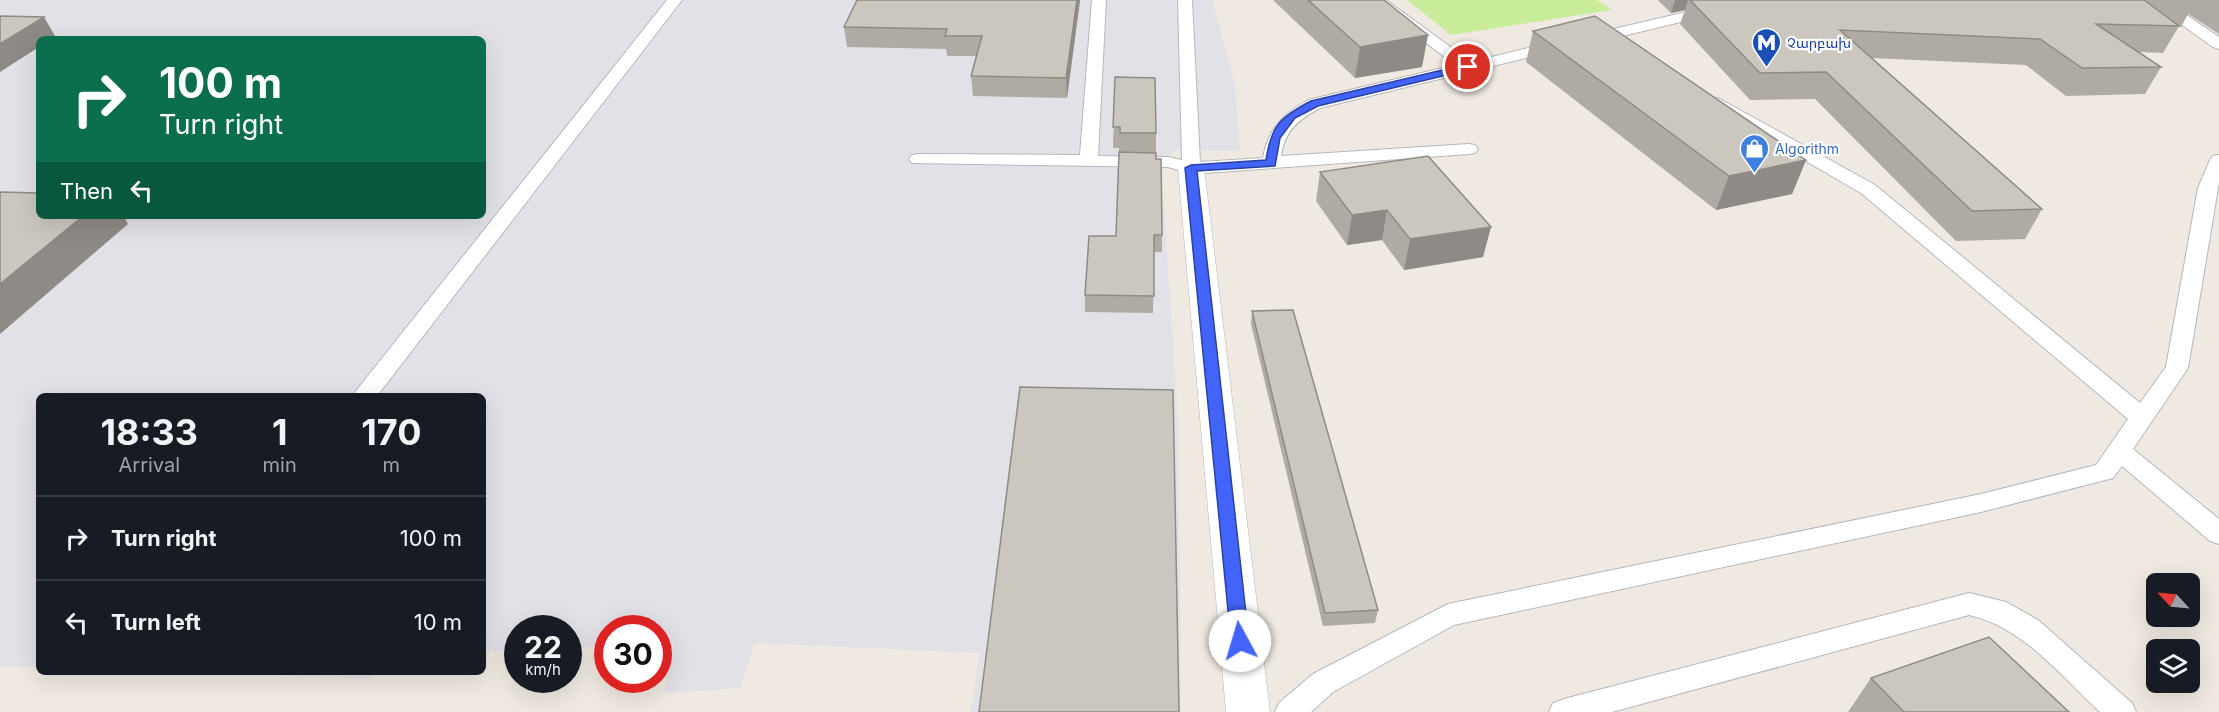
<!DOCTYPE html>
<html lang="en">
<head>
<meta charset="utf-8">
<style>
	:root { --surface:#171b24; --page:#20242c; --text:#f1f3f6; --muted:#9ea1a6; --line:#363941 }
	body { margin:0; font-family:Inter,"Noto Sans Armenian",sans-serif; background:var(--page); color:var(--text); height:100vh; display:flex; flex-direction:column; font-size:22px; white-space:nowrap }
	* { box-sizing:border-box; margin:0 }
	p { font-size:20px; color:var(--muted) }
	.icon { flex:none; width:33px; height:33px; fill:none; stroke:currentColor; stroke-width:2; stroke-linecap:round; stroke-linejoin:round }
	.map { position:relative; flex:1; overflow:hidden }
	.details { position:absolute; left:36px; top:393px; width:450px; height:282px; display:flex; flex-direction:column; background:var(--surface); border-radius:9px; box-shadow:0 6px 24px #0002 }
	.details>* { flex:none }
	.banner { position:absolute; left:36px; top:36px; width:450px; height:183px; border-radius:9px; box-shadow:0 6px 24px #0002; background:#0b6e4f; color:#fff; overflow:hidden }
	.needle { width:39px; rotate:296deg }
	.fabs { position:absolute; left:2146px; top:573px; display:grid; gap:12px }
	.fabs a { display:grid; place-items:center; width:54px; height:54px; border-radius:9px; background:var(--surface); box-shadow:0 6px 24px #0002; font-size:30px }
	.speed { position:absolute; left:504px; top:615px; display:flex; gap:12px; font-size:30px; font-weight:700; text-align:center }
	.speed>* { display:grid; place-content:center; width:78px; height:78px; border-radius:50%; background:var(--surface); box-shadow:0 6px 24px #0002; line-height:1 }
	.speed small { font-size:15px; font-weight:400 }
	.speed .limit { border:9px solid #d22; background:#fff; color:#111 }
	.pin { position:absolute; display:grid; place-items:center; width:51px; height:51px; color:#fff; margin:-26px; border:3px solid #fff; border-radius:50%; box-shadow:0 2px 6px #0007 }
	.me { position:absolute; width:66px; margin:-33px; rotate:354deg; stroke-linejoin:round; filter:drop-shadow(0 0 4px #0008) }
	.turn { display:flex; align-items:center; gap:21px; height:126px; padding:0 24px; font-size:27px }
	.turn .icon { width:78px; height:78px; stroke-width:2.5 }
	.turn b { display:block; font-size:42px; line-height:51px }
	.then { display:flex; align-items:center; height:57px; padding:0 24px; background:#0003; gap:12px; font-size:22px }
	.eta { display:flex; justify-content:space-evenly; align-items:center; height:102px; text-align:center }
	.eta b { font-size:36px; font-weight:700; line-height:42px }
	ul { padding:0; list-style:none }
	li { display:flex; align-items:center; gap:18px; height:84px; padding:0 24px; border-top:2px solid var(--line) }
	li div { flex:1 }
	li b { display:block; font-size:22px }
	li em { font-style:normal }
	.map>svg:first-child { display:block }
	.industrial { fill:#e3e1e8; fill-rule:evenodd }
	.pitch { fill:#c9ec9a }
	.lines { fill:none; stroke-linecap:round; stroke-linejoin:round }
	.service-casing { stroke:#b4b7c1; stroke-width:2 }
	.minor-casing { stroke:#b4b7c1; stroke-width:1 }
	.service { fill:#fff; fill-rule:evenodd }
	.minor { fill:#fff; fill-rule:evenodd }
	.wall { fill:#afaba4 }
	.shaded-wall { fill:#8e8b86 }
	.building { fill:#cbc7bf; stroke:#8e8b86; stroke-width:1.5 }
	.route { fill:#4264fb; stroke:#2b41a3; stroke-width:1.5 }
	.labels { text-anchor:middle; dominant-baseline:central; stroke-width:4.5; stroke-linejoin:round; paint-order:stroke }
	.far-transit-label { font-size:14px; fill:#164399; stroke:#fff; text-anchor:start }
	.far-shop-label { font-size:14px; fill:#366cbe; stroke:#fff; text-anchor:start }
</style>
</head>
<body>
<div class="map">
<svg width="2219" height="712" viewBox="0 0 2219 712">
	<rect width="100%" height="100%" fill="#efe9e1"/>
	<!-- industrial -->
	<g class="industrial">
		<path d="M0 0H1212L1235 84 1240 151 1173 150 1162 173 1178 422 1181 712H971L979 653 754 643 741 688 664 693 674 643H659L658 628H608L607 646 569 647 568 628H518L517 650 483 651V396H39V667L0 666ZM39 39H483V216H39Z"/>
		<polygon points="186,672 379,672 369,678"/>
	</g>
	<!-- pitch -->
	<polygon class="pitch" points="1407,0 1597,0 1612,10 1451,35"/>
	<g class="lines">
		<defs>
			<g id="service">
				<polygon points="667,0 682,0 377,396 352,396"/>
				<path d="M1092 0H1106L1098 156 1168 157 1182 160 1178 0H1192L1200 162 1263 158C1268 129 1283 114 1308 100L1455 65 1370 0H1386L1471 62 1557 41 1565 46 1563 49 1320 108C1298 120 1285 130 1281 156L1469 144 1475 145 1478 149 1475 153 1469 154 1191 174 1168 167 912 163 909 159 912 155 918 154 1080 155Z"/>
				<polygon points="1682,0 1697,0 1708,13 1705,16 1590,44 1582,39 1584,36 1690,11"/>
				<polygon points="2147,0 2164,0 2219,37 2219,49 2213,47"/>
				<polygon points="1718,98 1875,185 2140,403 2166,367 2198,188 2210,160 2213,156 2219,155 2219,182 2188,368 2133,449 2219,519 2219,544 2210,541 2122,466 2113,478 1981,512 1454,625 1333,692 1311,712 1275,712 1279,703 1313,674 1448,604 1981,494 2096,465 2128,419 1861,193 1712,107 1710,103 1712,99"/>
				<path d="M1969 593 2006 602 2038 620 2132 703 2136 712H2100C2061 676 2023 627 1969 615L1612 712H1549L1553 703 1564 699Z"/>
			</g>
			<polygon id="minor" points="1191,160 1201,162 1204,168 1270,712 1226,712 1178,168 1181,162"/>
		</defs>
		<!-- service casing -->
		<use href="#service" class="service-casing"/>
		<!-- minor casing -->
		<use href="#minor" class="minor-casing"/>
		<!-- service -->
		<use href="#service" class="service"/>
		<!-- minor -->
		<use href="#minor" class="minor"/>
	</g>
	<!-- wall -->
	<g class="wall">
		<polygon points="1080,0 1067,98 973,96 971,76 977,56 947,56 946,49 847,47 844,27"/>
		<polygon points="1273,0 1384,0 1422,67 1355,78"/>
		<polygon points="1658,0 2219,0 2219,34 2188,14 2181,27 2179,26 2163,53 2139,52 2161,67 2145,94 2066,96 2026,65 1872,58 2042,209 2025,239 1956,241 1815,99 1750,100 1680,24 1685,10 1671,13"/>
		<polygon points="1533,31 1806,160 1792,194 1716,210 1526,62"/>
		<polygon points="1115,77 1156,133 1156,153 1162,235 1162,252 1154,252 1153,313 1085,312 1085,295 1116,236 1119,148 1113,148"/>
		<polygon points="1320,172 1483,257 1404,270 1382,240 1347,245 1316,201"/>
		<polygon points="1252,311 1378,610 1375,623 1323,626 1251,324"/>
		<polygon points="1871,678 2069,712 1848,712"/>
	</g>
	<!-- shaded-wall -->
	<g class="shaded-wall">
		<polygon points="1077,0 1080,0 1067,98 1066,78"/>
		<polygon points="1675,0 1688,0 1685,10 1671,13"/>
		<polygon points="44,17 55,36 51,39 39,39 39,47 0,72 0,44"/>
		<polygon points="1428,35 1422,67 1355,78 1360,47"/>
		<polygon points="1806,160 1792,194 1716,210 1729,176"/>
		<polygon points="1387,210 1382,240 1347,245 1352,215"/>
		<polygon points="83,216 124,216 128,224 0,334 0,284"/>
		<polygon points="1491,227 1483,257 1404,270 1410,239"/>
	</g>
	<!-- building -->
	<g class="building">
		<polygon points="857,0 1077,0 1066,78 971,76 982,36 945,36 947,29 844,27"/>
		<polygon points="1308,0 1384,0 1428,35 1360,47"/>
		<polygon points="1690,0 2144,0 2179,26 2096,24 2161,67 2082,68 2040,39 1840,30 2042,209 1972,211 1826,72 1760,73"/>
		<polygon points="0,16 44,17 0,44"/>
		<polygon points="1595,16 1806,160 1729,176 1533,31"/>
		<polygon points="1115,77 1155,78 1156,133 1120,133 1120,127 1113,127"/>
		<polygon points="1119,152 1156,153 1156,159 1161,159 1162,235 1154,235 1154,296 1085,295 1089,236 1116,236"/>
		<polygon points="1428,156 1491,227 1410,239 1387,210 1352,215 1320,172"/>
		<polygon points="0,192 39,193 39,216 83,216 0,284"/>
		<polygon points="1293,310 1378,610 1325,613 1252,311"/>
		<polygon points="1020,387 1173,390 1179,712 979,712"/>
		<polygon points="1989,637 2069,712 1904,712 1871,678"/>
	</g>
	<!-- route -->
	<path class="route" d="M1468 64 1472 65V69L1318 106 1295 118 1280 138 1275 166 1197 171 1249 641 1246 646 1240 648 1234 646 1231 641 1185 168 1191 165 1266 160C1271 126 1280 117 1311 101Z"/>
	<!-- icons -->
	<defs>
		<symbol id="metro-pin" viewBox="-11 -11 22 30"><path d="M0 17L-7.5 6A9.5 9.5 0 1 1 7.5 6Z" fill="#1a4fb4" stroke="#fff"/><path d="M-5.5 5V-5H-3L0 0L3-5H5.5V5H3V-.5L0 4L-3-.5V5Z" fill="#fff"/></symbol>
		<symbol id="shop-pin" viewBox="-11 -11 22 30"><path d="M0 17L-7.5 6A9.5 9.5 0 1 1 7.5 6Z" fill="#3f7fe0" stroke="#fff"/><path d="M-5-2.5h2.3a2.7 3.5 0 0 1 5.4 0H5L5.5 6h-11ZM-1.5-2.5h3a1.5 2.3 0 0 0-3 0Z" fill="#fff"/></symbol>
	</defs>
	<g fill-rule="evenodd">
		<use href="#metro-pin" x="1750" y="26" width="33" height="45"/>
		<use href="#shop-pin" x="1738" y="132" width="33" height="45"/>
	</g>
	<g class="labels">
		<!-- far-transit labels -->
		<g class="far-transit-label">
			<text x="1787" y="42">Չարբախ</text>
		</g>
		<!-- far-shop labels -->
		<g class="far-shop-label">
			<text x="1775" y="148">Algorithm</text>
		</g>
	</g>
</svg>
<div class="fabs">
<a><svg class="needle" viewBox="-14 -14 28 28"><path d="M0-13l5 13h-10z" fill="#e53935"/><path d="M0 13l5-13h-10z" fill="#9ea1a6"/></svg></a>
<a><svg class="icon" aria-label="layers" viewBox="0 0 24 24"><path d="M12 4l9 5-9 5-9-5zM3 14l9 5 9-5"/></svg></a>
</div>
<div class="speed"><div>22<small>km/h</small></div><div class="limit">30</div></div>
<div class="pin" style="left:1468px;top:67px;background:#d93025"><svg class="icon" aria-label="arrive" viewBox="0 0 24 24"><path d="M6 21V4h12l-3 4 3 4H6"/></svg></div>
<svg class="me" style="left:1240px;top:641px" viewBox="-20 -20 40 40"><circle r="19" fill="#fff"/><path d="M0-13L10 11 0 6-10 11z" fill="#4264fb"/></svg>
<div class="banner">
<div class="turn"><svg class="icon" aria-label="right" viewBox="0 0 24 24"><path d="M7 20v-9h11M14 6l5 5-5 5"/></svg><div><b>100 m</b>Turn right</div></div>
<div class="then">Then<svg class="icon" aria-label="left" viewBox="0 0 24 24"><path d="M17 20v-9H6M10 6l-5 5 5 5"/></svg></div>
</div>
<section class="details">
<div class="eta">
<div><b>18:33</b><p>Arrival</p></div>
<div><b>1</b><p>min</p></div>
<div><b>170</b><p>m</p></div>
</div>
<ul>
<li><svg class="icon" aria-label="right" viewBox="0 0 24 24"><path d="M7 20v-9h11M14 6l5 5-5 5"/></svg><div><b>Turn right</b></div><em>100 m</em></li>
<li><svg class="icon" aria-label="left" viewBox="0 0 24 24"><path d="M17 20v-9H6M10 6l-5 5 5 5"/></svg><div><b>Turn left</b></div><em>10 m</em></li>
</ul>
</section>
</div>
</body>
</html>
